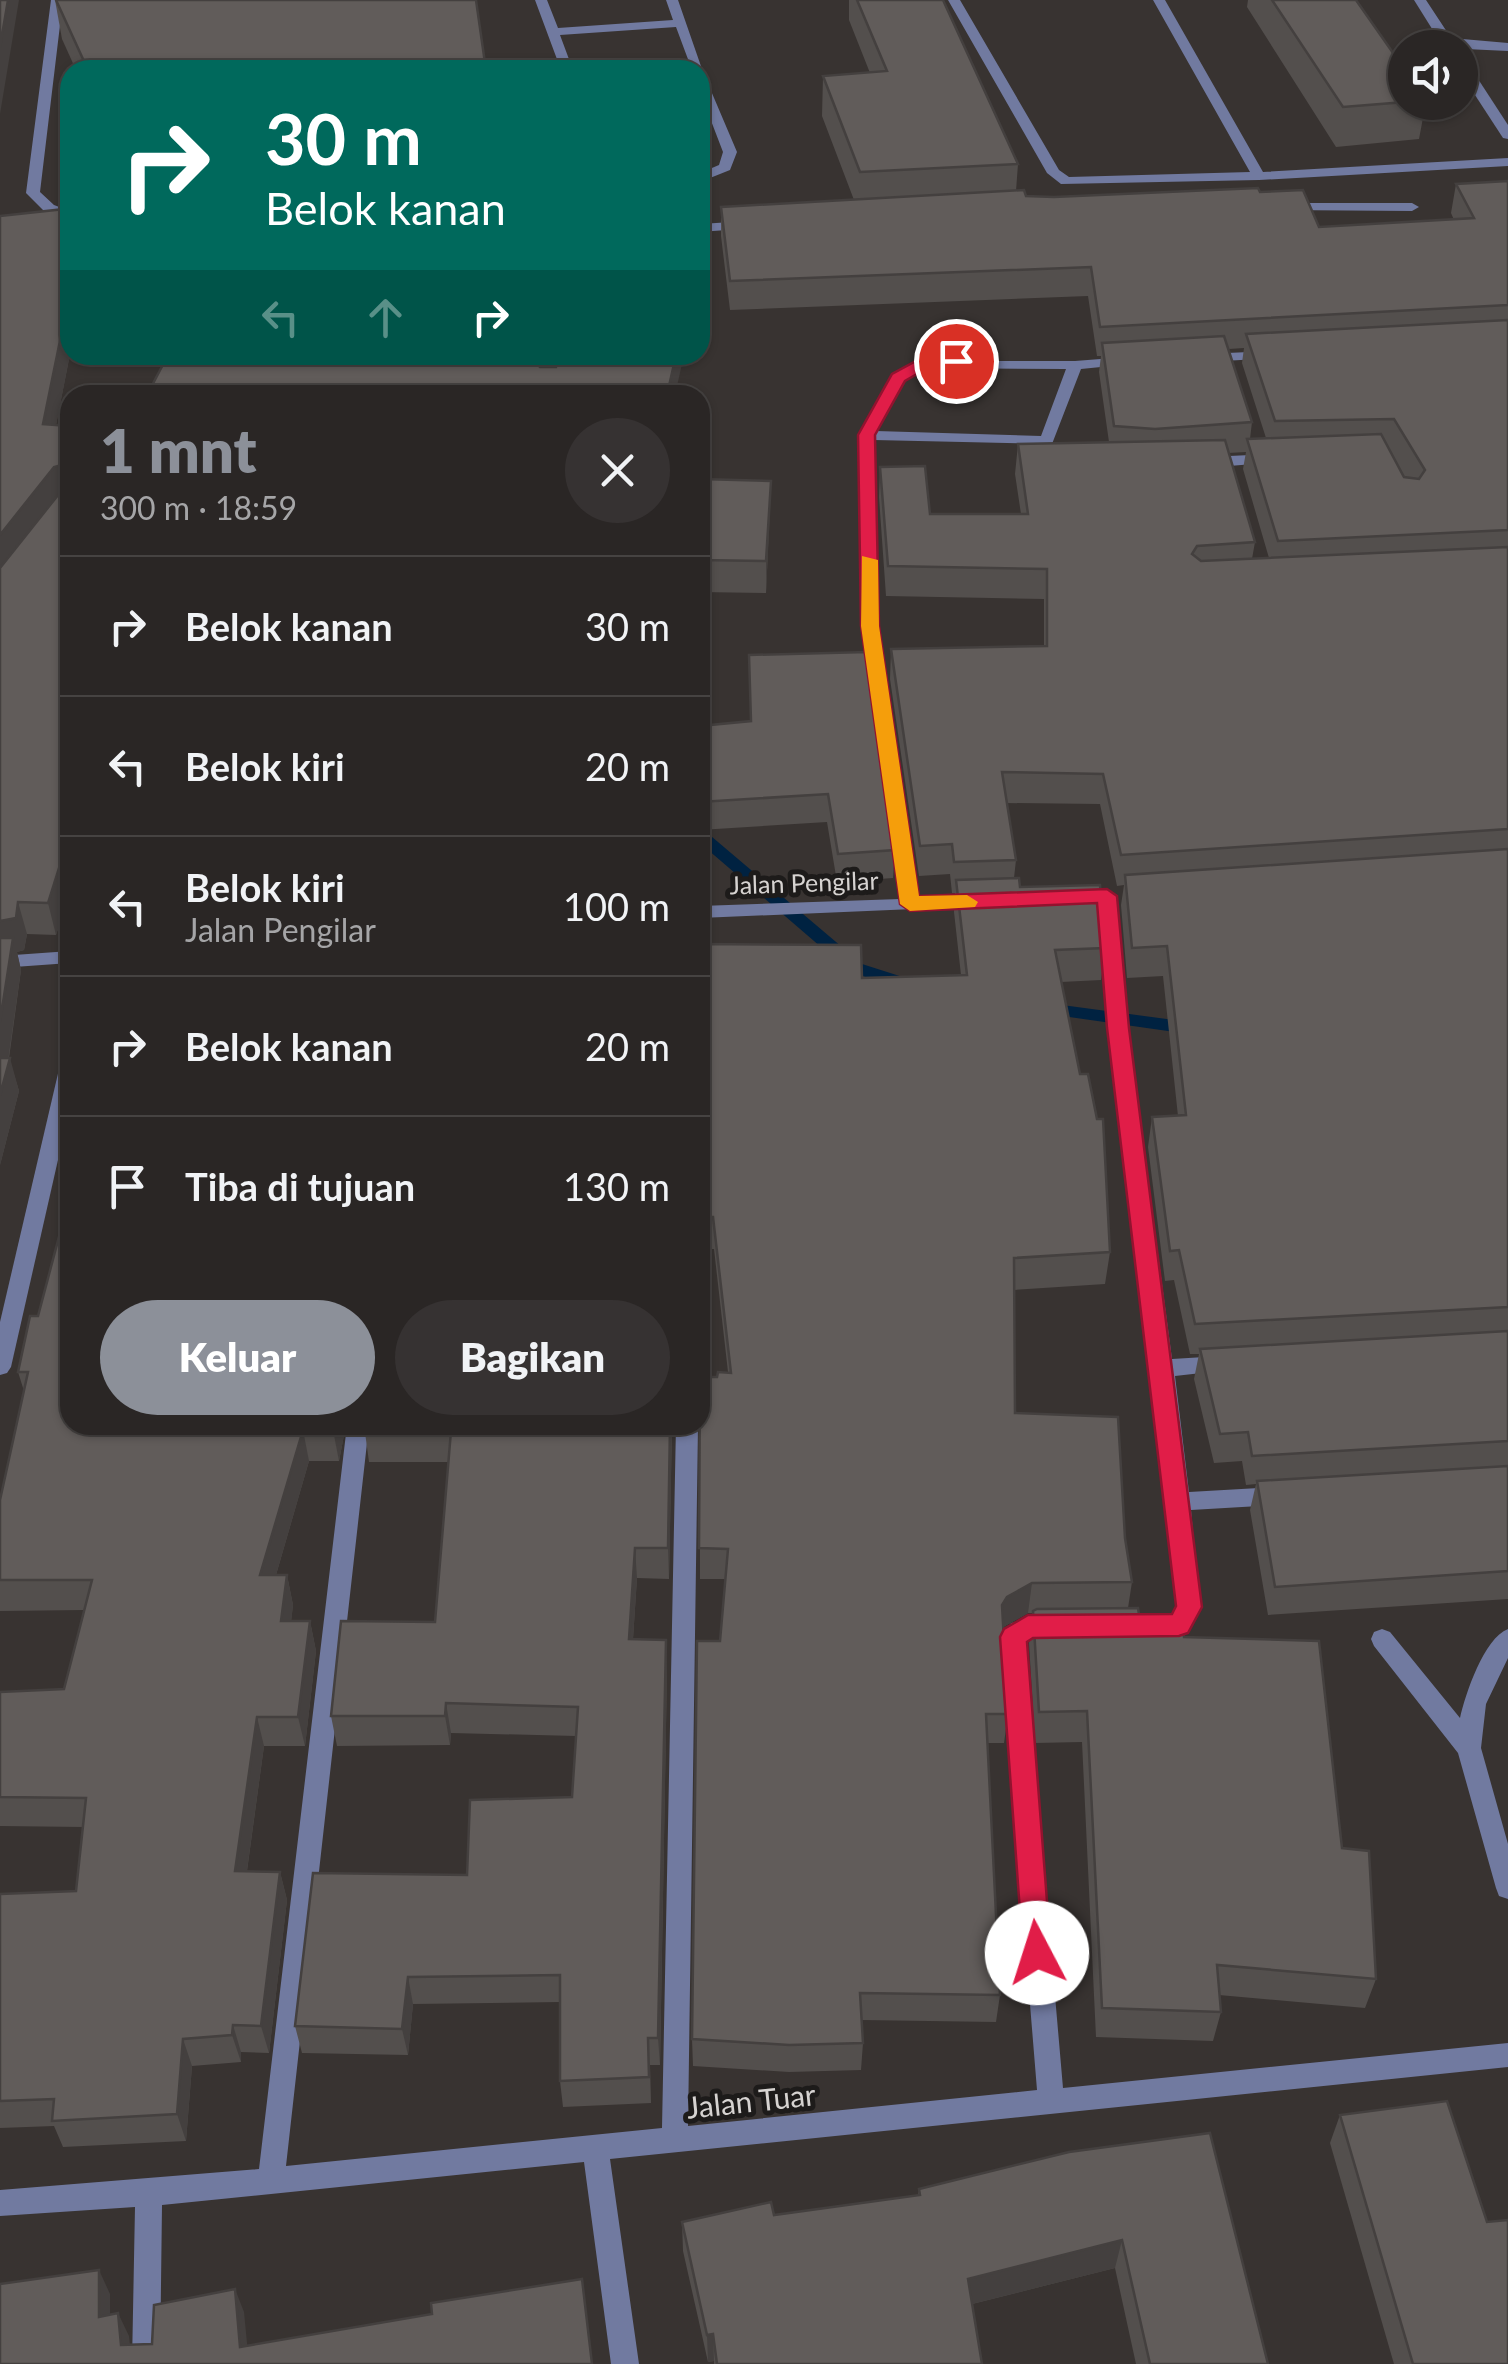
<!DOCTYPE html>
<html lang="id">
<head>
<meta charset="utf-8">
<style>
	:root { --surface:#2a2625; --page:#363232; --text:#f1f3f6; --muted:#a5a5a7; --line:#464342; --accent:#8c9099 }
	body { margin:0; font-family:Lato,sans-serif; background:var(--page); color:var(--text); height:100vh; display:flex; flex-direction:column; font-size:38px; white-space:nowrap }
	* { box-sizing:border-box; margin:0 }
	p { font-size:32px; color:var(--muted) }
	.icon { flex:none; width:55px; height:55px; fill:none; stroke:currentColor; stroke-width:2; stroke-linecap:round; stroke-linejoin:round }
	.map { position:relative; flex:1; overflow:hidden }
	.panel { position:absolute; left:60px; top:385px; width:650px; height:1050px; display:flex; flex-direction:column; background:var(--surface); border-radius:30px; box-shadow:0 2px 8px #0004,0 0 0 2px var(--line) }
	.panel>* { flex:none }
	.banner { position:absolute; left:60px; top:60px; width:650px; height:305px; border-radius:30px; box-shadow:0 2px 8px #0004,0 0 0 2px var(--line); background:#00695c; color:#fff; overflow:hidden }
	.tools { position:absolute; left:1388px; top:30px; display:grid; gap:20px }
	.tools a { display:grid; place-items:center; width:90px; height:90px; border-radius:50%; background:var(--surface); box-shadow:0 2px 8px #0004,0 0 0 2px var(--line); font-size:50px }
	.pin { position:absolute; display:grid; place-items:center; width:85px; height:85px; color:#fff; margin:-42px; border:5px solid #fff; border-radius:50%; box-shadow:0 2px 10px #0007 }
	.me { position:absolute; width:110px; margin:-55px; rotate:355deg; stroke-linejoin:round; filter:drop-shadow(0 0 8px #0008) }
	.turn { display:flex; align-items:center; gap:35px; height:210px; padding:0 40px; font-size:45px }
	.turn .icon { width:130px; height:130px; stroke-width:2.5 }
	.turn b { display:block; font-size:70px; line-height:85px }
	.lanes { display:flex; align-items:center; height:95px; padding:0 40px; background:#0003; justify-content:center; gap:50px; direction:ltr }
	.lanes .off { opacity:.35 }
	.round { display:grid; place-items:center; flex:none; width:105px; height:105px; border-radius:52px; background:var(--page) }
	.headline { display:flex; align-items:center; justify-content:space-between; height:170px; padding:0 40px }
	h1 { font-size:60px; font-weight:800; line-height:75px; color:var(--accent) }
	.button { display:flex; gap:20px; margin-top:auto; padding:20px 40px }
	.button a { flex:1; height:115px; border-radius:60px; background:var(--accent); color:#fff; font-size:40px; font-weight:800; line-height:115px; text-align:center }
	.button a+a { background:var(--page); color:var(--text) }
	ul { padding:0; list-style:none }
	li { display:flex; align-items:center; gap:30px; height:140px; padding:0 40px; border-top:2px solid var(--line) }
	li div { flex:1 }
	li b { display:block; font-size:38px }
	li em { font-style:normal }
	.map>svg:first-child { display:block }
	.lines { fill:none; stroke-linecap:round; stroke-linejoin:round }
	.stream { fill:#002241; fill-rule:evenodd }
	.lane { fill:#717aa0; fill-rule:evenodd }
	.street { fill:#717aa0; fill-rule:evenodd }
	.wall { fill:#534f4d; fill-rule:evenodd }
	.shaded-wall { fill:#44403f }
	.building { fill:#615c5a; stroke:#44403f; stroke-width:2.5 }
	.route { fill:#e11d48; stroke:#92132f; stroke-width:2.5 }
	.slow { fill:#f59e0b }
	.labels { text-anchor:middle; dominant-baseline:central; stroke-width:10; stroke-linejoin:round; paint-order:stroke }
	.street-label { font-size:25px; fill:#d6d3d1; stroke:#1d1b1a }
	.near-street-label { font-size:30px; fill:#d6d3d1; stroke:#1d1b1a }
</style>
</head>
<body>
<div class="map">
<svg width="1508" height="2364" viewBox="0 0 1508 2364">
	<rect width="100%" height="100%" fill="#383331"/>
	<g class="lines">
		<!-- stream -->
		<g class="stream">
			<polygon points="700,830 705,831 862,964 909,979 911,983 909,987 903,989 850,972 700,843"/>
			<polygon points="1047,1003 1189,1022 1197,1028 1189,1034 1041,1013 1039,1009 1041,1005"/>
		</g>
		<!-- lane -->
		<g class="lane">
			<polygon points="51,0 63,0 40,192 54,205 70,211 70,220 44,211 26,193"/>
			<polygon points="535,0 547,0 558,28 673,20 666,0 678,0 703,72 737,152 730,170 700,182 700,173 719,165 723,152 700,92 700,70 692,70 676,27 560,35 573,70 561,70"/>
			<polygon points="948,0 960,0 1059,170 1069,177 1250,172 1153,0 1165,0 1263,172 1508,158 1508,166 1259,180 1061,184 1047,173"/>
			<polygon points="1414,0 1426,0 1451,38 1508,43 1508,51 1444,48"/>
			<polygon points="1460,58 1465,59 1508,125 1508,139 1503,138 1460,72"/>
			<polygon points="1286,203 1412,203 1419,207 1412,211 1281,210 1279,207"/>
			<polygon points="748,221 753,222 753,228 700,232 700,224"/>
		</g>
		<!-- street -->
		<g class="street">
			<polygon points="1271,351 1278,355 1276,358 1205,362 1198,358 1205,354"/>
			<path d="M1126 357 1133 361 1131 364 1081 369 1052 444 874 440 878 626 918 898 978 896 984 898 987 902 984 906 700 918V906L900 899 862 626 858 435 893 375 917 361H1075ZM925 368 1066 369 1041 436 876 431 904 381Z"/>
			<polygon points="557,361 564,365 556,395 542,395 550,365"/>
			<polygon points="1272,454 1277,456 1277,462 1229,466 1221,461 1229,456"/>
			<path d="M1107 890 1116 896 1128 1028 1172 1359 1221 1356 1228 1358 1232 1364 1228 1370 1175 1376 1189 1492 1276 1487 1284 1490 1287 1496 1284 1502 1276 1505 1191 1510 1200 1607 1187 1632 1159 1637 1151 1634 1148 1627 1151 1620 1172 1616 1178 1606C1156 1369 1117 1134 1098 896Z"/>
			<polygon points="70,951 70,963 0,968 0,956"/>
			<polygon points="70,1058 70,1107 11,1367 7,1373 0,1375 0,1322 60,1065"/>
			<polygon points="347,1425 369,1425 286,2166 662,2128 676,1425 698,1425 688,2126 1037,2090 1001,1649 1011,1623 1055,1617 1063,1620 1066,1627 1063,1634 1028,1639 1025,1649 1063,2088 1508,2043 1508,2067 610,2159 639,2364 611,2364 584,2162 162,2205 160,2364 132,2364 135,2207 0,2216 0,2190 259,2169"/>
			<path d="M1382 1629 1390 1632 1460 1718C1465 1695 1484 1638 1508 1629V1658L1486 1704 1481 1748 1508 1844V1899L1499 1896 1496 1888 1458 1753 1374 1646 1371 1639 1374 1632Z"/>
		</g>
	</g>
	<!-- wall -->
	<g class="wall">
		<polygon points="55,0 56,0 486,70 76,70 62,39"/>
		<path d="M849 0H943L1018 164 1016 191 1026 196 1054 197 1260 192 1319 227 1454 220 1451 213 1456 184 1508 181V1599L1268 1615 1250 1510 1256 1484 1246 1485 1242 1461 1214 1463 1194 1379 1199 1354H1190L1174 1280 1165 1281 1148 1147 1152 1117 1178 1116 1163 976 1127 978 1121 905 1124 885 1117 886 1100 804 1006 803 1016 860 1014 878 1020 887 1105 948 1101 980 1061 982 1110 1252 1105 1284 1014 1290 1015 1413 1125 1538 1132 1582 1128 1608 1140 1621 1184 1637 1342 1848 1376 1979 1365 2008 1219 1995 1221 2012 1213 2041 1096 2037 1082 1742 1035 1743 1029 1643 1033 1613H1028L1003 1627 1008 1714 1004 1743H988L1000 1995 996 2022 862 2020 863 2043 861 2070 789 2072 693 2066 692 2039 725 1579H700V1377H717L728 1372 714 1249H700V944L862 978 961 975 954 912 955 893H952L950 874 919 876 890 679 891 649 1044 646V599L886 596 879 497 880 467 930 514H1021L1015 474 1018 444 1109 442 1099 372 1101 356H1097L1088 296 730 310 721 236V207L854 200 822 116 823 76 870 73 849 20ZM1244 348 1242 363 1266 438 1250 439 1252 422 1229 349ZM1246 452 1243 469 1269 558 1252 559 1255 542 1228 453Z"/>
		<polygon points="1248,0 1356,0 1405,70 1405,102 1426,102 1419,139 1336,147 1247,7"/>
		<polygon points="65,209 66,213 70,213 70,354 56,425 70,426 70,901 67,901 56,935 27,934 24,950 17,952 21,970 9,1058 19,1091 0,1165"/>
		<polygon points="700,479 771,481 766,593 700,592"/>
		<polygon points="750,721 895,850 893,878 837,882 827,822 700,830 700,726"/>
		<polygon points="30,1316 70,1425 346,1425 339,1461 309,1461 276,1575 287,1575 293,1605 291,1621 310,1621 316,1651 305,1746 264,1746 247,1871 280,1872 287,1900 269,2053 241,2052 241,2062 192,2066 186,2141 63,2147 54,2126 0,2128 0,1894 76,1891 83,1827 0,1826 0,1692 64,1689 84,1610 0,1611 0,1500 24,1391 18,1372"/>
		<polygon points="364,1425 672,1425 669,1579 637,1578 633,1639 667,1670 660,2065 650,2065 651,2103 563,2107 560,2081 560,2002 413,2004 408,2055 302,2053 295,2026 467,1875 572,1797 576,1736 451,1733 450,1745 337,1746 331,1716 435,1622 449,1462 369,1462"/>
		<polygon points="1340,2115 1508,2364 1394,2364 1330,2143"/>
		<polygon points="1069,2152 1268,2364 1136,2364 1115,2268 972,2304 982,2364 714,2364 714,2361 708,2362 683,2251 682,2222 774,2215 918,2195 919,2189"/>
	</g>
	<!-- shaded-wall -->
	<g class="shaded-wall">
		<polygon points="8,0 19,0 0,114 0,47"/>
		<polygon points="64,321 70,354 50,456 43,424"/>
		<polygon points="538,355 555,355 555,358 546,364 538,394 536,363"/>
		<polygon points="676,355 684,355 675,395 667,395"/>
		<polygon points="65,464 70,486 0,577 0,535 54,467"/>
		<polygon points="771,481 770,512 766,593 766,561"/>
		<polygon points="59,868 67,901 56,935 48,903"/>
		<polygon points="18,902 27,934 24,950 17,952 21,970 7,1068 10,1058 19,1091 0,1165 0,921"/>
		<polygon points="334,1425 346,1425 339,1461 333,1430"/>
		<polygon points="670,1425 672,1425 669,1579 668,1548"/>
		<polygon points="303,1430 309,1461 267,1606 260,1575"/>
		<polygon points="635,1548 637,1578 631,1669 629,1639"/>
		<polygon points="287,1575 293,1605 288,1651 281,1621"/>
		<polygon points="1032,1583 1028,1613 1003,1627 1002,1605 1007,1597"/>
		<polygon points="310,1621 316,1651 305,1746 298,1717"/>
		<polygon points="666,1640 667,1670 660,2065 658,2038"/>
		<polygon points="446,1703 451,1733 450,1745 445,1716"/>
		<polygon points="257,1717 264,1746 243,1899 235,1871"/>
		<polygon points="280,1872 287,1900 269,2053 261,2026"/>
		<polygon points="408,1977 413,2004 408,2055 402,2029"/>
		<polygon points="233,2025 241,2052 241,2062 232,2035"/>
		<polygon points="183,2039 192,2066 186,2141 177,2114"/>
		<polygon points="1122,2240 1115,2268 964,2306 968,2279"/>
		<polygon points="99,2270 110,2294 110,2340 99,2317"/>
		<polygon points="235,2289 244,2312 249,2364 240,2347"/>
		<polygon points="118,2313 129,2336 132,2364 121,2345"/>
		<polygon points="713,2334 714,2361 708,2362 707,2335"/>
	</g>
	<!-- building -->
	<g class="building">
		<polygon points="0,0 8,0 0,47"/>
		<polygon points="56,0 476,0 486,70 88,70"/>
		<polygon points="857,0 943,0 1018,164 860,172 823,76 887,71"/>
		<polygon points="1272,0 1356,0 1405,70 1405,102 1343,107"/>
		<polygon points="1508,181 1508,305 1100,327 1091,267 730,281 721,207 1024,190 1026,196 1054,197 1258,188 1260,192 1303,190 1319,227 1474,218 1456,184"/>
		<polygon points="65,209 65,213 70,213 70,320 64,321 43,424 70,426 70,869 59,868 48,903 18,902 16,918 0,921 0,568 66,485 65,464 54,467 0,535 0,216"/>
		<polygon points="1508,320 1508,530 1278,541 1247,439 1381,434 1404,477 1419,479 1425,470 1394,419 1275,421 1246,334"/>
		<polygon points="1224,336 1252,422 1155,429 1114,426 1102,343"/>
		<polygon points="168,355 538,355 536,363 540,367 556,367 560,355 676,355 667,395 147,395"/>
		<polygon points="1225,440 1255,542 1197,546 1192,554 1201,561 1508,547 1508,829 1121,855 1103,774 1002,772 1016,860 954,862 952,844 920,846 891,649 1047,646 1047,569 888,566 880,467 925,466 930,514 1028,514 1018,444"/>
		<polygon points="700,479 771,481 766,561 700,560"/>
		<polygon points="867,652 895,850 838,854 828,794 700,802 700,726 751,721 749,655"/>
		<polygon points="1508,849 1508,1307 1195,1324 1179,1250 1170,1251 1152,1117 1186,1115 1167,946 1132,948 1125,875"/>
		<polygon points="1019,878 1020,887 1100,885 1105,948 1055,950 1080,1074 1088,1074 1097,1119 1103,1119 1110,1252 1014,1258 1015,1413 1118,1417 1125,1538 1132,1582 1032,1583 1007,1597 1002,1605 1008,1714 986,1714 1000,1995 860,1993 863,2043 789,2045 692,2039 697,1641 720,1641 728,1549 699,1548 700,1377 717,1377 718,1372 731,1373 713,1217 700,1217 700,944 861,945 862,978 967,975 956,880"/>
		<polygon points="0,938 13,938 0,1022"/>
		<polygon points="0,1058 10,1058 0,1095"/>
		<polygon points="70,1195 70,1425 334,1425 333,1430 303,1430 260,1575 287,1575 281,1621 310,1621 298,1717 257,1717 235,1871 280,1872 261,2026 233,2025 232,2035 183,2039 177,2114 52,2121 54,2099 0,2101 0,1894 76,1891 86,1798 0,1797 0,1692 64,1689 92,1580 0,1580 0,1500 28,1372 18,1372 30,1316 38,1316"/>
		<polygon points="1508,1331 1508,1441 1252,1456 1248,1432 1220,1434 1200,1349"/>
		<polygon points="364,1425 670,1425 668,1548 635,1548 629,1639 666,1640 658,2038 648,2038 649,2077 560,2081 560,1975 408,1977 402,2029 295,2026 313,1873 467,1875 470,1800 572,1797 578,1707 446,1703 445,1716 331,1716 341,1621 435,1622 451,1431 363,1430"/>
		<polygon points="1508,1466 1508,1571 1275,1587 1257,1481"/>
		<polygon points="1138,1608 1140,1621 1182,1620 1184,1637 1319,1641 1342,1848 1369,1851 1376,1979 1217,1965 1221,2012 1102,2008 1087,1711 1039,1712 1033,1611 1037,1609"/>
		<polygon points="1447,2101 1487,2222 1508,2220 1508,2364 1413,2364 1340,2115"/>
		<polygon points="1210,2133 1268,2364 1150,2364 1122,2240 968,2279 982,2364 717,2364 713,2334 707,2335 682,2222 771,2202 774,2215 920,2195 919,2189 1069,2152"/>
		<polygon points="99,2270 99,2317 118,2313 121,2345 152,2344 154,2305 235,2289 240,2347 432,2314 431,2303 582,2279 592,2364 0,2364 0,2284"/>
	</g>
	<!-- route -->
	<polygon class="route" points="956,356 962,358 962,365 926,369 905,381 875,435 879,626 919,896 1107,889 1117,896 1129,1028 1202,1607 1188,1633 1179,1636 1033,1638 1027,1642 1051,1953 1047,1963 1037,1966 1027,1963 1023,1953 1000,1637 1004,1629 1028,1615 1172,1614 1176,1606 1107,1028 1097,903 910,911 900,904 861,626 858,435 892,374 916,361"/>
	<!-- slow -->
	<polygon class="slow" points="862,556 878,560 879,626 919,896 967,895 978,902 975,907 910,911 900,904 861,626"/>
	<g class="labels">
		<!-- street labels -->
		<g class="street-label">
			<text transform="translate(804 882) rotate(-2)">Jalan Pengilar</text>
		</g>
		<!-- near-street labels -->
		<g class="near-street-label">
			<text transform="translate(751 2100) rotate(-6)">Jalan Tuar</text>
		</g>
	</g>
</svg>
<div class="tools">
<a><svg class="icon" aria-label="sound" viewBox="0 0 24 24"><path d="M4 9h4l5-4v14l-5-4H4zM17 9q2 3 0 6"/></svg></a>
</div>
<div class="pin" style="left:956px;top:361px;background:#d93025"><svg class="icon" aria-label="arrive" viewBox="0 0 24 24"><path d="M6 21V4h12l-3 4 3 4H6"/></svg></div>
<svg class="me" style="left:1037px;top:1953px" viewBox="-20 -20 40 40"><circle r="19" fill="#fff"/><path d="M0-13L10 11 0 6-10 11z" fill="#e11d48"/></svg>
<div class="banner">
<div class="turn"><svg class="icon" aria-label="right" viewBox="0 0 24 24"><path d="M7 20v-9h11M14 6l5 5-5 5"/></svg><div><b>30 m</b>Belok kanan</div></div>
<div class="lanes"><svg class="icon off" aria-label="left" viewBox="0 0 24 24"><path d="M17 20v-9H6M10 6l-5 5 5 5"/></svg><svg class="icon off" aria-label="ahead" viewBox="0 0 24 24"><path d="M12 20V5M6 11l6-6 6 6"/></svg><svg class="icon" aria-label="right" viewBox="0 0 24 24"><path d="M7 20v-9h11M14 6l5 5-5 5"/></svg></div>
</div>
<section class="panel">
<div class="headline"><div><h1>1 mnt</h1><p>300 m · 18:59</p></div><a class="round"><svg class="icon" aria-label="close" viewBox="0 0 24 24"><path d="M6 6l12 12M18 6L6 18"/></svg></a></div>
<ul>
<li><svg class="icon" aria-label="right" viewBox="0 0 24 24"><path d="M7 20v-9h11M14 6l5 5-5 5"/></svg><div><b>Belok kanan</b></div><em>30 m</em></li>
<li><svg class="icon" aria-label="left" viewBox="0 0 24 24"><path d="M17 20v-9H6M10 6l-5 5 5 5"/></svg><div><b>Belok kiri</b></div><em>20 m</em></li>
<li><svg class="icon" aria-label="left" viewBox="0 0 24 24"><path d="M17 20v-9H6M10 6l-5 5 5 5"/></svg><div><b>Belok kiri</b><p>Jalan Pengilar</p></div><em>100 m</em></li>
<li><svg class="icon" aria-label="right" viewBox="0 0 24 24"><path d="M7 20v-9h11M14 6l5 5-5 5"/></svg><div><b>Belok kanan</b></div><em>20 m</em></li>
<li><svg class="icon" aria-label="arrive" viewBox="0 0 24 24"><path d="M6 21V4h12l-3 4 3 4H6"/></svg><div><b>Tiba di tujuan</b></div><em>130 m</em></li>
</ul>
<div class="button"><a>Keluar</a><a>Bagikan</a></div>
</section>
</div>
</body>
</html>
